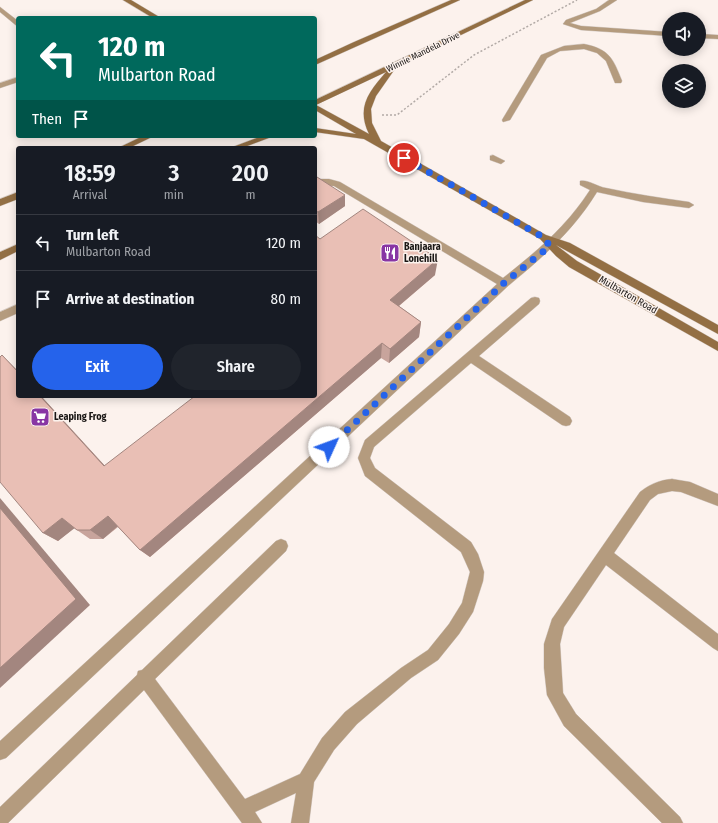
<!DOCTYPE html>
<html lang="en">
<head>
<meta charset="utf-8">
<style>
	:root { --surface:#171b24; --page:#20242c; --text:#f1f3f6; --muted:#9ea1a6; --line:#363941; --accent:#2563eb }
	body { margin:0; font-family:"Fira Sans Condensed",sans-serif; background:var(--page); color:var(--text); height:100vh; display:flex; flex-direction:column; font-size:15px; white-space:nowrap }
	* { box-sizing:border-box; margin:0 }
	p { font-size:13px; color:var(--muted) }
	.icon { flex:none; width:22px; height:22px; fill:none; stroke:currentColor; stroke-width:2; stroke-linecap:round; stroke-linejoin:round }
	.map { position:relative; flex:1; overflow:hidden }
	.side { position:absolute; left:16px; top:146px; width:301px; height:252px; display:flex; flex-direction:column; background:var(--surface); border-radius:4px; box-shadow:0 2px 10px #0003 }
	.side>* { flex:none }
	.banner { position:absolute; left:16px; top:16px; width:301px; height:122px; border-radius:4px; box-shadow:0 2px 10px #0003; background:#00695c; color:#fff; overflow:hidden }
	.tools { position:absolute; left:662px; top:12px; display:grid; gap:8px }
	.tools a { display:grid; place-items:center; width:44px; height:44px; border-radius:50%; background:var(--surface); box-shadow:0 2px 10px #0003; font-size:20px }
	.pin { position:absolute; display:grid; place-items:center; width:34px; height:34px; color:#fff; margin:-17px; border:2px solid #fff; border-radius:50%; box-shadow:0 1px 4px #0007 }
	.me { position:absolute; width:44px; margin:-22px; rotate:47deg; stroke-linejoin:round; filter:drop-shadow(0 0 3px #0008) }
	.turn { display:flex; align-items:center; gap:14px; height:84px; padding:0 16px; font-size:18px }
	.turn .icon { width:52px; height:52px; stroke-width:2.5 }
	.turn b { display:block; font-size:28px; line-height:34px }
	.then { display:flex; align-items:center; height:38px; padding:0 16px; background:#0003; gap:8px; font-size:15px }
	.eta { display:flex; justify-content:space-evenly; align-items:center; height:68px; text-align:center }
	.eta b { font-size:24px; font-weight:600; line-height:28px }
	.action { display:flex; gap:8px; margin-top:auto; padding:8px 16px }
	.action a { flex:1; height:46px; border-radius:24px; background:var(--accent); color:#fff; font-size:16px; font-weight:600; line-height:46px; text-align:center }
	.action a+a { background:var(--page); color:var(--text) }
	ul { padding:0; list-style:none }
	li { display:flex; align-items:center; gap:12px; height:56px; padding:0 16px; border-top:1px solid var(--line) }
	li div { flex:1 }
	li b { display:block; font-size:15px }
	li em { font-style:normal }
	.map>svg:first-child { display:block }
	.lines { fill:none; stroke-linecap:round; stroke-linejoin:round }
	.lane-casing { stroke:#d8cfca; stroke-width:1 }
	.street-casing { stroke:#d8cfca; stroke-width:1 }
	.secondary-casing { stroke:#d8cfca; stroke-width:1 }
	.path { stroke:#b2aaa6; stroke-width:1.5; stroke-dasharray:2 2; stroke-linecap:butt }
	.lane { fill:#b49b7e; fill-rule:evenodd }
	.street { fill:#b49b7e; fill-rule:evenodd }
	.secondary { fill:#936f44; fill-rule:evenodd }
	.wall { fill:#c8a49c }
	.shaded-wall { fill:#a3867f }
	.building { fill:#e9bfb5; stroke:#a3867f }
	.route { stroke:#2563eb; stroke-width:7; stroke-dasharray:0 12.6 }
	.labels { text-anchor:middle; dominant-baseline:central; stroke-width:3; stroke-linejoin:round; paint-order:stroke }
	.far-street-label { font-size:9px; fill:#1a1715; stroke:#fcf2ed }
	.poi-label { font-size:10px; font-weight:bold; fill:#1a1715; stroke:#fcf2ed; text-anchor:start }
	.street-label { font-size:10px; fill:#1a1715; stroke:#fcf2ed }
</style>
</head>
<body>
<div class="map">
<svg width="718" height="823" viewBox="0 0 718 823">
	<rect width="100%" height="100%" fill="#fcf2ed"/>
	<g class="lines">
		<defs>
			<g id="lane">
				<path d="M584 44C609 49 613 58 622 81L621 83H615L606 61 597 53 584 49 560 51 547 58 510 120 503 122 502 120 541 55 564 46Z"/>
				<polygon points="493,155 505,161 501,164 490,160 490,156"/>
				<path d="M315 179H329L340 182 503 278C536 252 567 226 590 190L580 185V181C587 179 598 187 606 188 634 194 661 198 689 202L694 205 689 208 643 202 597 192C574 230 542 258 508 286L6 758 0 760V741L497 284 334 186 315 185Z"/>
				<polygon points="18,304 18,313 0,321 0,312"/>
			</g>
			<g id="street">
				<polygon points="609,0 617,0 600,11 570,23 581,26 669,32 669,36 581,30 563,24 566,20 596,9"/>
				<polygon points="0,7 18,21 18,27 0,12"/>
				<polygon points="699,34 718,35 718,39 699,38"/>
				<polygon points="18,77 18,82 0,88 0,83"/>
				<polygon points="535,297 539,298 540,301 539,304 479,356 570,417 572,421 570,425 566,426 562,425 471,363 374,447 370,458 375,468 471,542 478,554 484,572 483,581 473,612 459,634 438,660 411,678 357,724 334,750 314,782 309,823 291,823 296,793 255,812 262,823 242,823 144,690 8,823 0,823 0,807 137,675 138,671 142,670 276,541 281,539 286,541 288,546 286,551 155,679 245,799 300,774 322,738 345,712 401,668 428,650 449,624 462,603 470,572 461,552 365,476 358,458 365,440 531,298"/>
				<path d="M672 479 690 482 718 494V506L681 492 672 491 658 494 650 500 614 553 718 634V651L713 648 606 565 564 627 560 644 563 693 576 714 680 817 683 823H662L564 726 547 695 544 668V644L552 619 640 492C650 484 660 480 672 479Z"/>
			</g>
			<g id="secondary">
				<polygon points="123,0 131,0 161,18 153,18"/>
				<polygon points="451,0 460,0 315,65 315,60 354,42"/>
				<path d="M525 0H533L397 66 376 96 371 109 372 123 381 141 546 235 570 243 718 325V334L556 245 577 261 718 342V351L569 267 556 256 540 239 364 139 315 132V128L356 134 315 110V100ZM386 72C369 92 356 107 369 134L316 105Z"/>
				<polygon points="143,136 154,136 129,148 118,148"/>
				<polygon points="262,136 274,136 242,148 230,148"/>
				<polygon points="18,192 18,199 0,206 0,199"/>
				<polygon points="18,244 18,251 0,260 0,252"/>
			</g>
		</defs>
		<!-- lane casing -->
		<use href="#lane" class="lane-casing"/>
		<!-- street casing -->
		<use href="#street" class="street-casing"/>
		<!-- secondary casing -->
		<use href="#secondary" class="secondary-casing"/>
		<!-- path -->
		<polyline class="path" points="382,115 397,115 474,55 577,0"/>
		<!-- lane -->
		<use href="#lane" class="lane"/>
		<!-- street -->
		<use href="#street" class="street"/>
		<!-- secondary -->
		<use href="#secondary" class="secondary"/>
	</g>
	<!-- wall -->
	<g class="wall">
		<polygon points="315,179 345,206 319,224 315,221"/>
		<polygon points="320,239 435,275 399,306 421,322 419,337 389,363 381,358 150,557 140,550 118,527 103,539 90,539 74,528 58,541 43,533 41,396 105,466 315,396"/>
	</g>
	<!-- shaded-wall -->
	<g class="shaded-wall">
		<polygon points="345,195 345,206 319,224 318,212"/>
		<polygon points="438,259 435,275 388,315 390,300"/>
		<polygon points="421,322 419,337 389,363 390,349"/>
		<polygon points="382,343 381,358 150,557 140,550"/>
		<polygon points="2,355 18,371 18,372"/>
		<polygon points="40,396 41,396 115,477 104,466"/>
		<polygon points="0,498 90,605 0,688"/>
		<polygon points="108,516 119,525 103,539 90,530"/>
		<polygon points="62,518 76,527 58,541 43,533"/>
	</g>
	<!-- building -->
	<g class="building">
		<polygon points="317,177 345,195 318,212 315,211 315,179"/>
		<polygon points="363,209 438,259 390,300 421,322 390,349 382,343 140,550 108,516 90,530 77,530 62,518 43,533 0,482 0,357 2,355 18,372 18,396 40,396 104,466 195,396 315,396 315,235 320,239"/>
		<polygon points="0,508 76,599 0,668"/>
	</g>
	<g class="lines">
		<!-- route -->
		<polyline class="route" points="329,447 504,283 550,246 543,237 404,158"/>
	</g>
	<!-- icons -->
	<defs>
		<symbol id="restaurant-square" viewBox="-11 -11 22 22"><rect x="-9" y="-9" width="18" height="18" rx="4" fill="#8835a4" stroke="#fcf2ed"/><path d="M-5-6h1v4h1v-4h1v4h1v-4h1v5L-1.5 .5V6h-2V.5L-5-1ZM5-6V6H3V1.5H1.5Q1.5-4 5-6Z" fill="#fff"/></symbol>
		<symbol id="supermarket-square" viewBox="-11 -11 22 22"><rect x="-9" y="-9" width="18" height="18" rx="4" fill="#8835a4" stroke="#fcf2ed"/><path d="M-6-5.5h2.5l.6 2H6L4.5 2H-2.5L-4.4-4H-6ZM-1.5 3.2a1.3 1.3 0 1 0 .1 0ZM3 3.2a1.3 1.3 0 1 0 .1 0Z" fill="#fff"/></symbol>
	</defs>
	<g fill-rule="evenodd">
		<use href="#restaurant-square" x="379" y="242" width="22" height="22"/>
		<use href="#supermarket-square" x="29" y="406" width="22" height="22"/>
	</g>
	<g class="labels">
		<!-- far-street labels -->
		<g class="far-street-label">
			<text transform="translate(423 52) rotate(-26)">Winnie Mandela Drive</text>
		</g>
		<!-- poi labels -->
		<g class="poi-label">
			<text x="404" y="247">Banjaara<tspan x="404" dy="12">Lonehill</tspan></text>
			<text x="54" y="417">Leaping Frog</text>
		</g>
		<!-- street labels -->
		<g class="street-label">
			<text transform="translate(628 295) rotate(30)">Mulbarton Road</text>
		</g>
	</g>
</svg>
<div class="tools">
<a><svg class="icon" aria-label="sound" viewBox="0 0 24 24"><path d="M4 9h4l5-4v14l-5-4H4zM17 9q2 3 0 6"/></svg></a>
<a><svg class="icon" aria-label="layers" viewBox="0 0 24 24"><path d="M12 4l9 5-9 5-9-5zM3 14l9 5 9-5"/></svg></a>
</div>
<div class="pin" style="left:404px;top:158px;background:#d93025"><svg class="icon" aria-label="arrive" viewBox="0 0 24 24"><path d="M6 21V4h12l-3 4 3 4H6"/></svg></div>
<svg class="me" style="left:329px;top:447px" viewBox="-20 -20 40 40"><circle r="19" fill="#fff"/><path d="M0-13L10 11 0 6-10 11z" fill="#2563eb"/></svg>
<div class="banner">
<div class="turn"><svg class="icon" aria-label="left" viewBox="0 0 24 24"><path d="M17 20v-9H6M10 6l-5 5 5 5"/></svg><div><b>120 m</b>Mulbarton Road</div></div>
<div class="then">Then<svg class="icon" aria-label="arrive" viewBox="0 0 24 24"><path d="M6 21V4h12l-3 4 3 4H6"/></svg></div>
</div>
<section class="side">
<div class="eta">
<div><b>18:59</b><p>Arrival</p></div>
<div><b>3</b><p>min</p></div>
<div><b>200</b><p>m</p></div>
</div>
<ul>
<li><svg class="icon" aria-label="left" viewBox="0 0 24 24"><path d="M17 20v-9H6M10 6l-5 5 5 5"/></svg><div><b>Turn left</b><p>Mulbarton Road</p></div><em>120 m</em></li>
<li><svg class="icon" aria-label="arrive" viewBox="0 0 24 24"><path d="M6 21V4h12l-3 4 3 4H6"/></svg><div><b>Arrive at destination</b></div><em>80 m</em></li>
</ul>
<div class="action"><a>Exit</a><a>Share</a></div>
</section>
</div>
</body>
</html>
